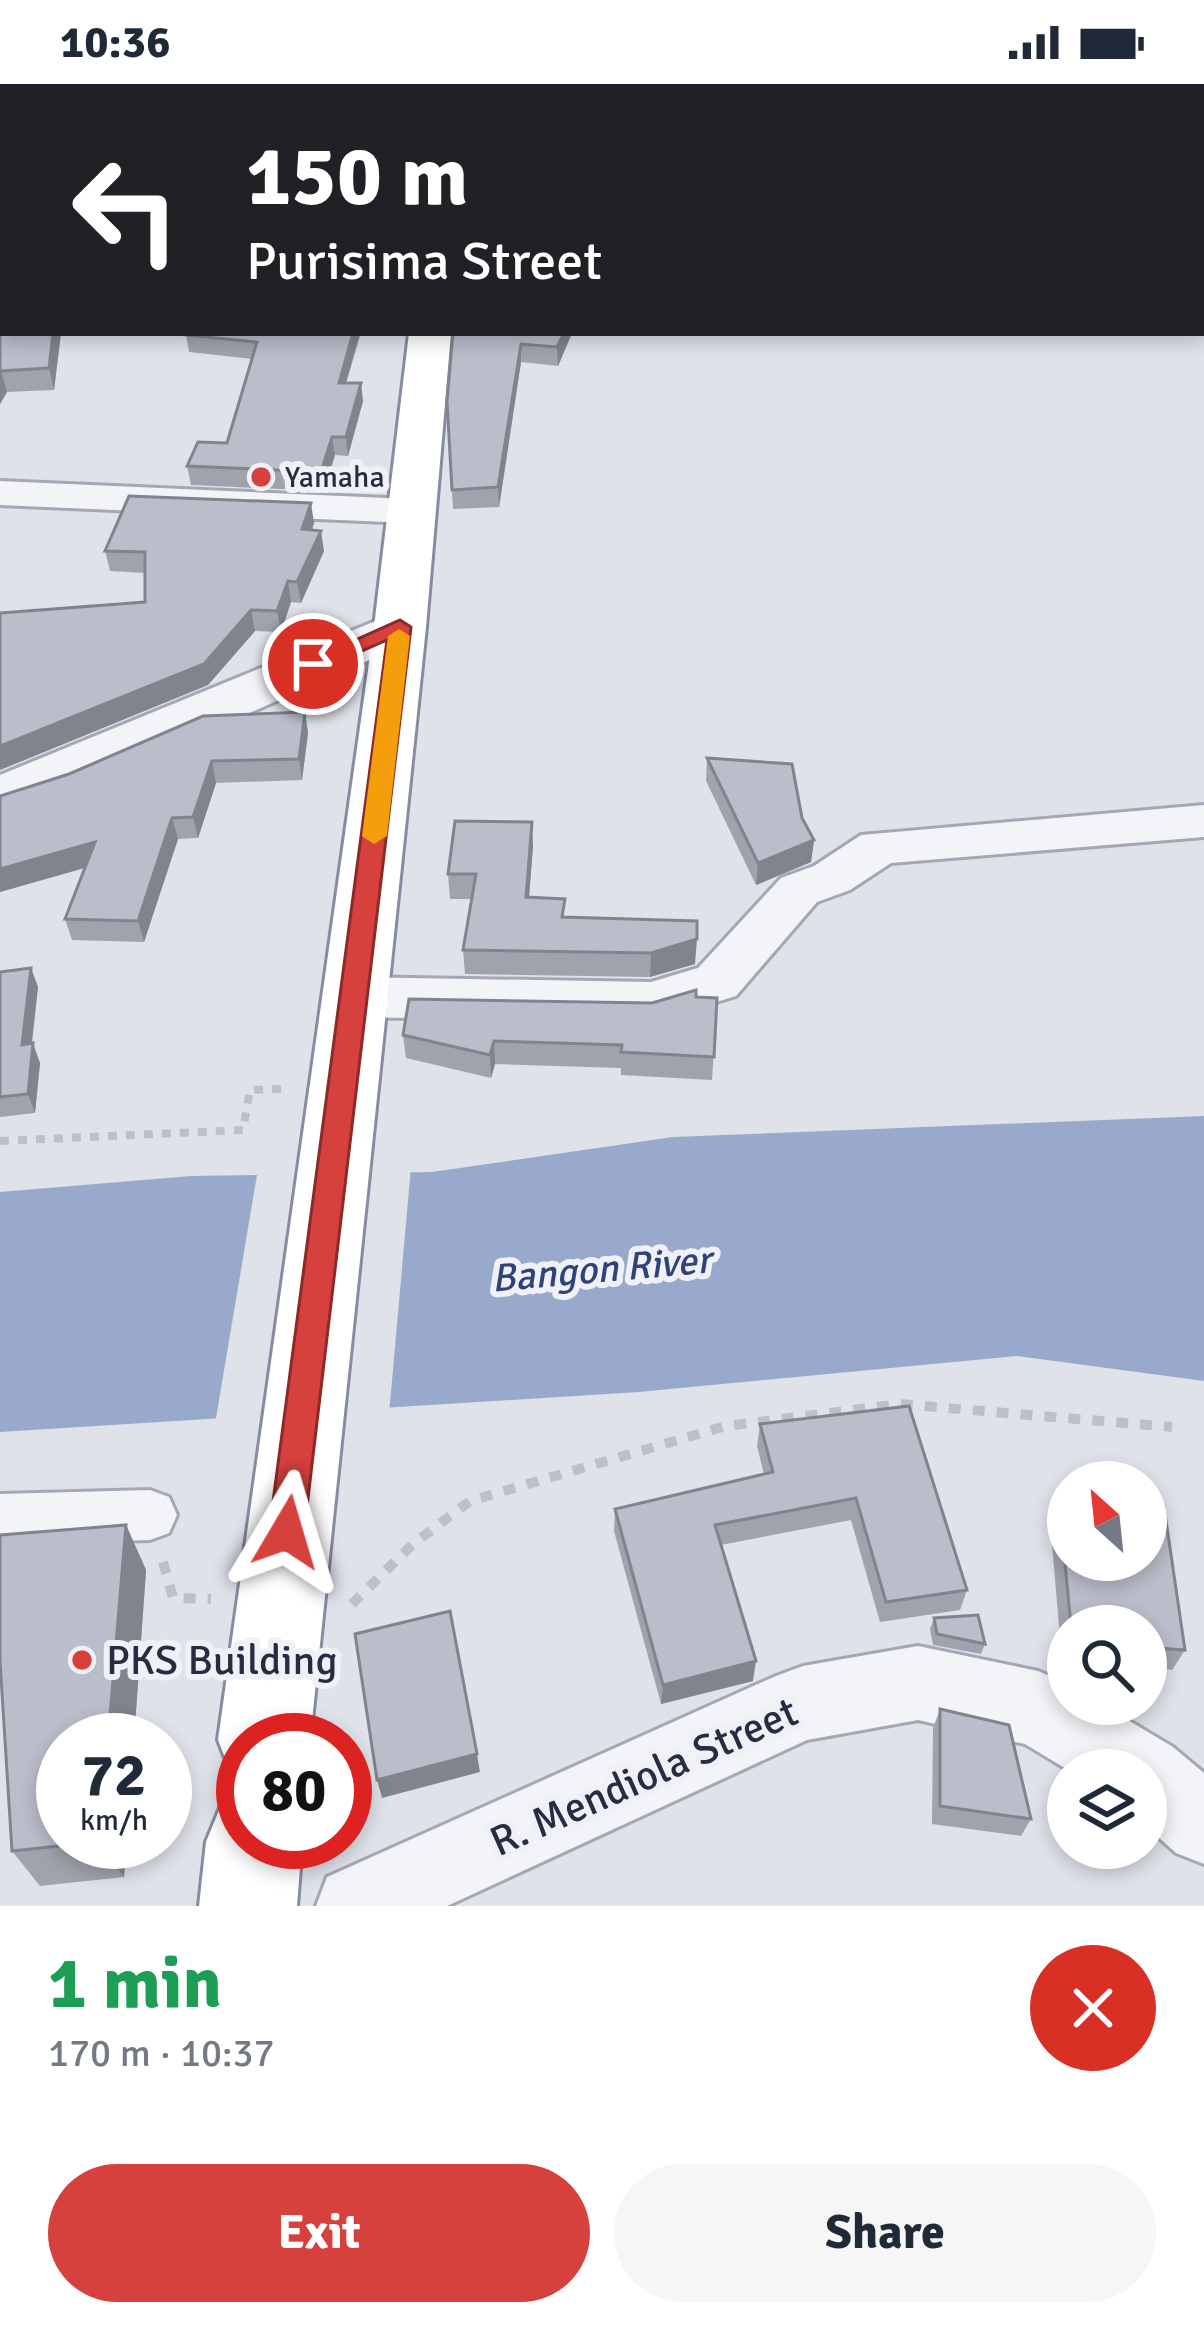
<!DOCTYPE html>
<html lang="en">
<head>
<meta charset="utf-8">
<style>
	:root { --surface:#fff; --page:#f6f6f7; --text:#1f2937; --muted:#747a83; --accent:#d7413d }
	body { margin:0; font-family:Signika,sans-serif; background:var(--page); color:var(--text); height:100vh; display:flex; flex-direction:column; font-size:45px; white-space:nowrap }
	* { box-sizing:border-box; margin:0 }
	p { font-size:39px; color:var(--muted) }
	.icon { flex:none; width:66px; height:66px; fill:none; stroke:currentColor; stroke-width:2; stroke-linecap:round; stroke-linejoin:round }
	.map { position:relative; height:1822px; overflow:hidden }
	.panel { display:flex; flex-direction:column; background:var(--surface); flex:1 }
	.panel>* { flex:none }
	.hud { position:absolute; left:0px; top:0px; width:1206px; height:252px; box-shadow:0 6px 18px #0003; background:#202124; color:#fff; overflow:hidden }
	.needle { width:78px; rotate:333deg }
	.buttons { position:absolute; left:1047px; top:1377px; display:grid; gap:24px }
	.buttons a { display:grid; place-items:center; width:120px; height:120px; border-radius:50%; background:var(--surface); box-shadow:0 6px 18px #0003; font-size:60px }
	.speed { position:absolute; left:36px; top:1629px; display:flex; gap:24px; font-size:60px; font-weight:700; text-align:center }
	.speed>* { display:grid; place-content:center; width:156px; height:156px; border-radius:50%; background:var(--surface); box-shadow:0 6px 18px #0003; line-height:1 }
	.speed small { font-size:30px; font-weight:400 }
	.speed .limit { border:18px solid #d22; background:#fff; color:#111 }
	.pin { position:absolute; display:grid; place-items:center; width:102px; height:102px; color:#fff; margin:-51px; border:6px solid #fff; border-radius:50%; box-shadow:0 3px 12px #0007 }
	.me { position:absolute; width:132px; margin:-66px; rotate:7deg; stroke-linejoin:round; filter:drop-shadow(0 0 9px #0008) }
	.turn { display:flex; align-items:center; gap:42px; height:252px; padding:0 48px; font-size:54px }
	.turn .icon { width:156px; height:156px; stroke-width:2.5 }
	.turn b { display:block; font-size:84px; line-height:102px }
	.round { display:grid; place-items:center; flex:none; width:126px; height:126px; border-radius:63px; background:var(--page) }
	.summary { display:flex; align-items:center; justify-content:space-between; height:204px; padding:0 48px }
	h1 { font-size:72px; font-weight:700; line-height:90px; color:#1e9e55 }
	.cta { display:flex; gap:24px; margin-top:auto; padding:24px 48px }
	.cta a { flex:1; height:138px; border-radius:72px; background:var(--accent); color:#fff; font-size:48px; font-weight:700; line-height:138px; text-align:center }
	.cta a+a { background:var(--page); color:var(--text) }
	.status { display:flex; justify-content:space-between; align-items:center; height:84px; padding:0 60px; background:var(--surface); direction:ltr }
	.status svg { height:33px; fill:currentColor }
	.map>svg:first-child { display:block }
	.water { fill:#99a9cc }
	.pier { fill:#e0e2ea }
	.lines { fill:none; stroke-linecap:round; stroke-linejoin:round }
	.pedestrian-casing { stroke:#a5a8b4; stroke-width:6 }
	.minor-casing { stroke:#a5a8b4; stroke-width:6 }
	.tertiary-casing { stroke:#a5a8b4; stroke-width:6 }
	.trunk-casing { stroke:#868ca2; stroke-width:6 }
	.path-far1 { stroke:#bec0c9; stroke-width:8; stroke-dasharray:9 9; stroke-linecap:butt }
	.path { stroke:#bec0c9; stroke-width:10; stroke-dasharray:12 12; stroke-linecap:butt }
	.pedestrian { fill:#f3f4f8; fill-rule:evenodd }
	.minor { fill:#f3f4f8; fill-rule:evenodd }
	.tertiary { fill:#f3f4f8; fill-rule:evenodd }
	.trunk { fill:#fff; fill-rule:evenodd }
	.wall { fill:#a0a3ae }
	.shaded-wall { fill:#82848d }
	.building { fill:#babdca; stroke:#82848d; stroke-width:3 }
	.route { fill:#d7413d; stroke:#8c2a28; stroke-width:3 }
	.slow { fill:#f59e0b }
	.poi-dot { fill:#d7413d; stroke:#f0f1f7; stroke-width:4.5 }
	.labels { text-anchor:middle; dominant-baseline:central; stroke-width:12; stroke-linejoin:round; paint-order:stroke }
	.far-poi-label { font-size:30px; fill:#272c42; stroke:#f0f1f7; text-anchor:start }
	.water-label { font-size:39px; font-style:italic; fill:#2f4379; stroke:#f0f1f7 }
	.near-poi-label { font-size:42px; fill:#272c42; stroke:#f0f1f7; text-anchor:start }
	.near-street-label { font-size:42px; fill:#272c42; stroke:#f0f1f7 }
</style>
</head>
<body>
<div class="status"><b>10:36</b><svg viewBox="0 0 49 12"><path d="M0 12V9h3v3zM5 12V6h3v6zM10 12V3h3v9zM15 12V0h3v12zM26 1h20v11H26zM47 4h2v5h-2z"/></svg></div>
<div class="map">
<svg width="1204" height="1822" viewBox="0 0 1204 1822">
	<rect width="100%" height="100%" fill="#e0e2ea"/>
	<!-- water -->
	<polygon class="water" points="1204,1032 1204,1297 1017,1272 639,1308 0,1348 0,1108 191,1092 432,1088 673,1053"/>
	<!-- pier -->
	<polygon class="pier" points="411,1083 389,1330 215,1340 258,1085"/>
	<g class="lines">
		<defs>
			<polygon id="pedestrian" points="150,1406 169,1413 177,1431 169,1449 150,1456 0,1460 0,1410"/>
			<g id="minor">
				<polygon points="0,397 410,415 424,419 430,427 424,435 410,439 0,421"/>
				<polygon points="1204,721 1204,753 891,779 850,806 817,818 736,912 651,938 354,933 335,927 327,913 335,899 354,893 651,898 698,884 781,794 814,782 861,751"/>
				<polygon points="918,1562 1038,1587 1068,1600 1068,1620 1101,1620 1173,1663 1204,1689 1204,1780 1176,1769 1146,1742 1146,1686 1068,1686 1025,1660 918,1636 807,1656 447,1822 316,1822 327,1793 776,1592 803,1582"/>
			</g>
			<polygon id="tertiary" points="400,527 419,532 426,543 419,554 73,707 0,731 0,691"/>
			<g id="trunk">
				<rect x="441" y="0" width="34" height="3"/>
				<polygon points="409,249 451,249 426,543 310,1656 243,1656 243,1694 231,1689 218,1656 374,543"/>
				<polygon points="243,1714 243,1758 302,1758 297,1822 199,1822 206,1758 220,1724"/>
			</g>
		</defs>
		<!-- pedestrian casing -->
		<use href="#pedestrian" class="pedestrian-casing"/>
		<!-- minor casing -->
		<use href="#minor" class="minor-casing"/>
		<!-- tertiary casing -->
		<use href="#tertiary" class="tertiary-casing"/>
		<!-- trunk casing -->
		<use href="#trunk" class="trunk-casing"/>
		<!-- path-far1 -->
		<polyline class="path-far1" points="0,1057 243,1046 250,1006 283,1005"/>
		<!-- path -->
		<g class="path">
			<polyline points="163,1478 173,1514 211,1515"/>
			<polyline points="352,1520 413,1460 470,1417 726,1342 900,1320 1172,1343"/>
		</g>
		<!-- pedestrian -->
		<use href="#pedestrian" class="pedestrian"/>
		<!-- minor -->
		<use href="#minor" class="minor"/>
		<!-- tertiary -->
		<use href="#tertiary" class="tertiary"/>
		<!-- trunk -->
		<use href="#trunk" class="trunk"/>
	</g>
	<!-- wall -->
	<g class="wall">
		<polygon points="3,249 61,249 54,306 7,308 0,320"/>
		<polygon points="187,249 361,249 346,299 363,317 348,372 335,371 324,407 191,401 187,382 227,359 252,275 189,268 186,251"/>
		<polygon points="453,249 572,249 558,282 521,278 499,423 453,425 447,317"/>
		<polygon points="314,439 312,446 324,467 301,519 291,518 281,548 255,547 208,601 0,686 0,529 145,518 145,489 110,487 105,467"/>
		<polygon points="305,628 308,649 302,696 216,699 198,754 178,755 144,858 72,856 65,835 85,784 0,808 0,712"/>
		<polygon points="707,674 802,734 814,756 811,778 756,801 706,697"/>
		<polygon points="533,762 529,813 565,833 695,880 650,893 465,890 463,866 472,815 450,815 448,790"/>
		<polygon points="31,884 38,903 32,960 40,979 35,1029 0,1033 0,888"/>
		<polygon points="696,913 717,914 712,996 621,991 621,984 495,980 491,994 406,974 403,951"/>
		<polygon points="909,1322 967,1506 960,1526 880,1538 851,1436 721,1461 753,1597 661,1620 614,1447 615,1425 764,1390 757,1362 760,1340"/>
		<polygon points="1059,1416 1185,1566 1172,1586 1146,1583 1146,1542 1068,1542 1068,1577 1062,1577 1050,1437"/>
		<polygon points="126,1441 146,1486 124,1793 40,1802 12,1767"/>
		<polygon points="934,1534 985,1560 981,1570 933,1561 930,1545"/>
		<polygon points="940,1625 1031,1735 1021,1752 932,1740 933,1644"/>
	</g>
	<!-- shaded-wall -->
	<g class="shaded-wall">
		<polygon points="53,249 61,249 54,306 49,284"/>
		<polygon points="353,249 361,249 359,252 341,317 339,299"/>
		<polygon points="564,249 572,249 558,282 557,263"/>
		<polygon points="521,260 521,278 499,423 498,403"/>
		<polygon points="1,287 7,308 0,320 0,289"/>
		<polygon points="361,299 363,317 348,372 346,353"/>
		<polygon points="332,353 335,371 324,407 321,388"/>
		<polygon points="311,419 314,439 305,466 302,445"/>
		<polygon points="321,447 324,467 301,519 297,498"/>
		<polygon points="288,497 291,518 281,548 277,527"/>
		<polygon points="251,526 255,547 208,601 0,686 0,662"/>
		<polygon points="305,628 308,649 302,696 299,675"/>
		<polygon points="212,677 216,699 198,754 193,733"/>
		<polygon points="172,734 178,755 144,858 138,837"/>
		<polygon points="532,738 533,762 527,838 526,813"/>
		<polygon points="814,756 811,778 756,801 758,779"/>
		<polygon points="95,758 101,779 0,808 0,785"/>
		<polygon points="697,855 695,880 650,893 651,869"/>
		<polygon points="31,884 38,903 29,980 22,961"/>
		<polygon points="494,957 495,980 491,994 490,971"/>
		<polygon points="33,959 40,979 35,1029 28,1010"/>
		<polygon points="126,1441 146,1486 134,1656 108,1656"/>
		<polygon points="756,1577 753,1597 661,1620 663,1601"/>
		<polygon points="477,1670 480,1688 382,1714 377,1696"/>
		<polygon points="100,1758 126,1758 124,1793"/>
	</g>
	<!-- building -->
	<g class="building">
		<polygon points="190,0 411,0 409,3 188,3"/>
		<polygon points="521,0 598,0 598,3 520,3"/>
		<polygon points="0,142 3,143 3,249 53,249 49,284 1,287 0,289"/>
		<polygon points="187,249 353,249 339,299 361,299 346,353 332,353 321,388 187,382 198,358 227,359 257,258 186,251"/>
		<polygon points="453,249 564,249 557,263 521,260 498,403 452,406 447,317"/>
		<polygon points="129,412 311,419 302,445 321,447 297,498 288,497 277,527 251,526 204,580 0,662 0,529 145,518 145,468 105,467"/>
		<polygon points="305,628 299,675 212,677 193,733 172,734 138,837 65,835 95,758 0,785 0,712 69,690 203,632"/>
		<polygon points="707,674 792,680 802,734 814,756 758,779"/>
		<polygon points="455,737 532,738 526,813 565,815 562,833 697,837 697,855 651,869 463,866 476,790 448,790"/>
		<polygon points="31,884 22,961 33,959 28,1010 0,1013 0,888"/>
		<polygon points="696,906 696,913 717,914 714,973 621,968 622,961 494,957 490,971 403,951 409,915 652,919"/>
		<polygon points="909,1322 967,1506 886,1518 856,1414 715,1441 756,1577 663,1601 615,1425 773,1388 760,1340"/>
		<polygon points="1059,1416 1068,1416 1068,1476 1146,1476 1146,1422 1164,1423 1185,1566 1146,1563 1146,1542 1071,1542"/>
		<polygon points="126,1441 108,1656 63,1656 63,1758 96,1758 12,1767 0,1577 0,1451"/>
		<polygon points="450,1527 477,1670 377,1696 355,1550"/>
		<polygon points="978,1531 985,1560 937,1550 934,1534"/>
		<polygon points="940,1625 1009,1641 1031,1735 940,1722"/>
	</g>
	<!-- route -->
	<polygon class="route" points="400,536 411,543 304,1448 299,1459 287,1464 274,1459 269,1448 387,556 321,585 313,587 302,580"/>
	<!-- slow -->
	<polygon class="slow" points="399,545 410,552 387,752 374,760 362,752 388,552"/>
	<!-- markers -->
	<g class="poi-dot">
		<circle cx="261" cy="393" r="12"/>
		<circle cx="82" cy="1576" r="12"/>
	</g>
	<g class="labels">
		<!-- far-poi labels -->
		<g class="far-poi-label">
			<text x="285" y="393">Yamaha</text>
		</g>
		<!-- water labels -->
		<g class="water-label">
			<text transform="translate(601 1185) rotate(-5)">Bangon River</text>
		</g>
		<!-- near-poi labels -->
		<g class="near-poi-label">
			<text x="106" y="1576">PKS Building</text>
		</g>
		<!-- near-street labels -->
		<g class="near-street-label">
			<text transform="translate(644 1693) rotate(-24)">R. Mendiola Street</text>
		</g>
	</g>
</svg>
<div class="buttons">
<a><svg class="needle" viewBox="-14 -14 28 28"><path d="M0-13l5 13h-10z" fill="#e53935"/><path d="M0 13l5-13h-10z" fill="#747a83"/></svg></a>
<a><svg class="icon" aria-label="search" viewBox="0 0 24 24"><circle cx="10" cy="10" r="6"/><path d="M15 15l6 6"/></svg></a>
<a><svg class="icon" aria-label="layers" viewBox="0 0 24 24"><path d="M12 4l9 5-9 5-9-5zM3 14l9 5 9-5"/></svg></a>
</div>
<div class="speed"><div>72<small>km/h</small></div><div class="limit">80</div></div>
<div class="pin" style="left:313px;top:580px;background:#d93025"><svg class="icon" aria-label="arrive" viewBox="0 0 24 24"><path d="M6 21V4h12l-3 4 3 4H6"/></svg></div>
<svg class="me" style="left:287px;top:1448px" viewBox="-20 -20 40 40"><path d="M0-17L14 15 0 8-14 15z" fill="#d7413d" stroke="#fff" stroke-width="4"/></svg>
<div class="hud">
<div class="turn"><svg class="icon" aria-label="left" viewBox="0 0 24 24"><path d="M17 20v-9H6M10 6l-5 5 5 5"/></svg><div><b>150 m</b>Purisima Street</div></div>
</div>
</div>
<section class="panel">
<div class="summary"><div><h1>1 min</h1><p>170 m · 10:37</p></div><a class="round" style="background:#d93025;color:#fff"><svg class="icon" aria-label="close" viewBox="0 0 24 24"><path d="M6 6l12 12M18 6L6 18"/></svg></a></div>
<div class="cta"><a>Exit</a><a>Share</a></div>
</section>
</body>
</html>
